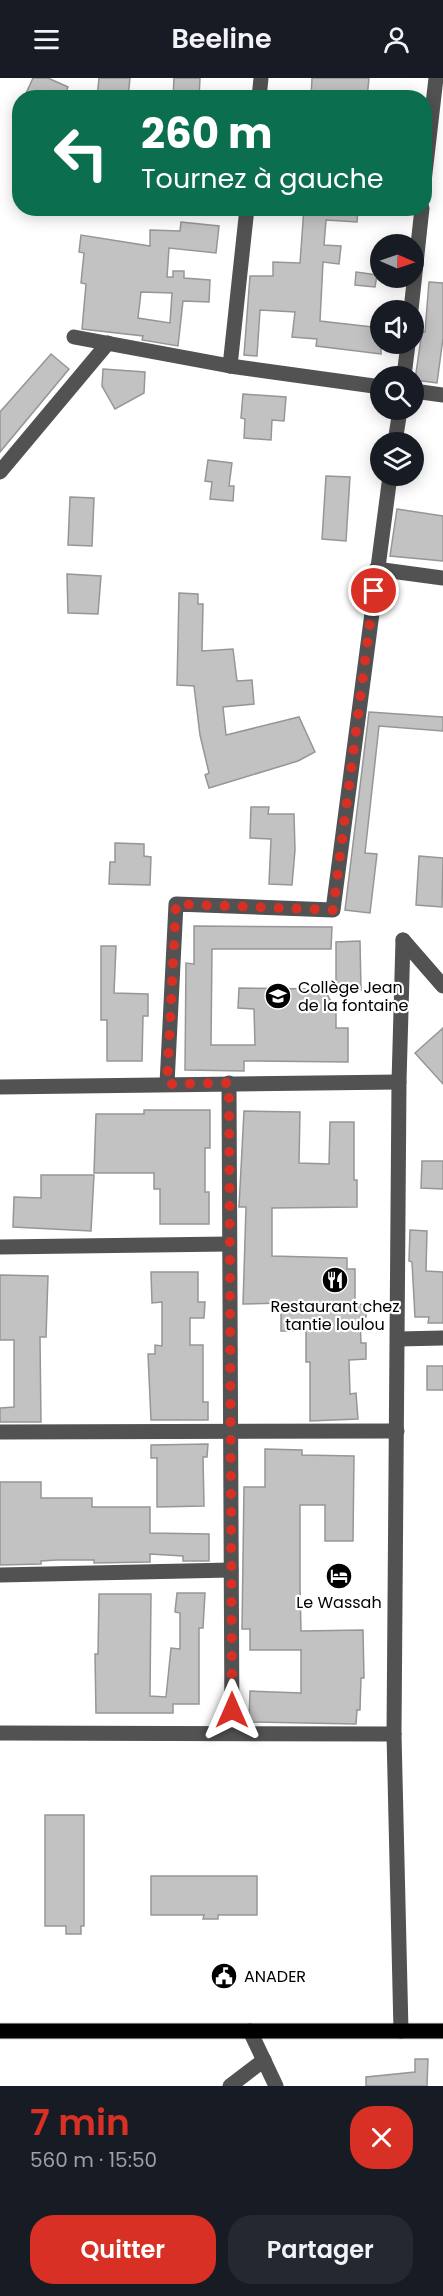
<!DOCTYPE html>
<html lang="fr">
<head>
<meta charset="utf-8">
<style>
	:root { --surface:#171b24; --page:#242831; --text:#f1f3f6; --muted:#9ea1a6; --accent:#d93025 }
	body { margin:0; font-family:Poppins,sans-serif; background:var(--page); color:var(--text); height:100vh; display:flex; flex-direction:column; font-size:22px; white-space:nowrap }
	* { box-sizing:border-box; margin:0 }
	p { font-size:20px; color:var(--muted) }
	.icon { flex:none; width:33px; height:33px; fill:none; stroke:currentColor; stroke-width:2; stroke-linecap:round; stroke-linejoin:round }
	.map { position:relative; height:2008px; overflow:hidden }
	.panel { display:flex; flex-direction:column; background:var(--surface); flex:1 }
	.panel>* { flex:none }
	.hud { position:absolute; left:12px; top:12px; width:420px; height:126px; border-radius:24px; box-shadow:0 3px 15px #0003; background:#0b6e4f; color:#fff; overflow:hidden }
	.needle { width:39px; rotate:92deg }
	.buttons { position:absolute; left:370px; top:156px; display:grid; gap:12px }
	.buttons a { display:grid; place-items:center; width:54px; height:54px; border-radius:50%; background:var(--surface); box-shadow:0 3px 15px #0003; font-size:30px }
	.pin { position:absolute; display:grid; place-items:center; width:51px; height:51px; color:#fff; margin:-26px; border:3px solid #fff; border-radius:50%; box-shadow:0 2px 6px #0007 }
	.me { position:absolute; width:66px; margin:-33px; rotate:0deg; stroke-linejoin:round; filter:drop-shadow(0 0 4px #0008) }
	.turn { display:flex; align-items:center; gap:21px; height:126px; padding:0 30px; font-size:27px }
	.turn .icon { width:78px; height:78px; stroke-width:2.5 }
	.turn b { display:block; font-size:42px; line-height:51px }
	.round { display:grid; place-items:center; flex:none; width:63px; height:63px; border-radius:24px; background:var(--page) }
	.headline { display:flex; align-items:center; justify-content:space-between; height:102px; padding:0 30px }
	h1 { font-size:36px; font-weight:600; line-height:45px; color:var(--accent) }
	.cta { display:flex; gap:12px; margin-top:auto; padding:12px 30px }
	.cta a { flex:1; height:69px; border-radius:24px; background:var(--accent); color:#fff; font-size:24px; font-weight:600; line-height:69px; text-align:center }
	.cta a+a { background:var(--page); color:var(--text) }
	header { display:flex; justify-content:space-between; align-items:center; height:78px; padding:0 30px; background:var(--surface); font-size:27px; font-weight:600 }
	.map>svg:first-child { display:block }
	.building { fill:#c2c2c2; stroke:#969696; stroke-width:1.5; fill-rule:evenodd }
	.lines { fill:none; stroke-linecap:round; stroke-linejoin:round }
	.major-casing { stroke:#dbdbdb; stroke-width:17 }
	.minor { stroke:#525252; stroke-width:15 }
	.major { stroke:#000; stroke-width:15 }
	.route { stroke:#d93025; stroke-width:10; stroke-dasharray:0 18 }
	.labels { text-anchor:middle; dominant-baseline:central; stroke-width:4.5; stroke-linejoin:round; paint-order:stroke }
	.poi-label { font-size:16px; fill:#000; stroke:#fff; text-anchor:start }
</style>
</head>
<body>
<header><svg class="icon" aria-label="menu" viewBox="0 0 24 24"><path d="M4 6h16M4 12h16M4 18h16"/></svg>Beeline<svg class="icon" aria-label="person" viewBox="0 0 24 24"><circle cx="12" cy="8" r="4"/><path d="M4 21q1-7 8-7t8 7"/></svg></header>
<div class="map">
<svg width="443" height="2008" viewBox="0 0 443 2008">
	<rect width="100%" height="100%" fill="#fff"/>
	<!-- building -->
	<g class="building">
		<polygon points="33,0 48,0 68,9 64,20 24,20"/>
		<polygon points="99,0 130,0 128,20 97,20"/>
		<polygon points="174,0 200,0 199,20 173,20"/>
		<polygon points="312,0 369,0 367,20 311,20"/>
		<polygon points="304,130 358,130 357,144 326,142 324,167 341,168 339,186 323,184 320,243 381,250 381,276 316,268 317,261 292,259 295,234 260,232 257,278 244,277 250,198 273,198 273,184 300,185"/>
		<path d="M181 144 219 148 216 175 169 170 167 199H173V193H184V200L210 202 209 224 183 223 178 268 142 262 143 258 82 251 86 206 81 205 84 175 79 174 81 157 150 168V152L180 153ZM141 214 172 215 170 245 138 240Z"/>
		<polygon points="356,194 377,197 375,209 355,207"/>
		<polygon points="429,204 443,205 443,260 437,305 415,302 422,253 425,254"/>
		<polygon points="51,276 69,291 0,374 0,334"/>
		<polygon points="103,291 145,294 144,315 115,331 102,308"/>
		<polygon points="243,316 286,319 284,343 272,342 271,362 244,360 245,341 241,340"/>
		<polygon points="208,382 232,385 229,408 234,408 233,423 210,421 212,404 205,403"/>
		<polygon points="326,398 350,399 346,463 322,461"/>
		<polygon points="70,419 94,420 92,468 68,467"/>
		<polygon points="397,431 443,438 443,483 390,478"/>
		<polygon points="67,496 101,498 98,536 68,535"/>
		<polygon points="179,515 198,516 198,526 203,526 202,573 233,571 237,603 252,602 254,626 223,629 226,657 299,639 315,674 298,683 209,710 205,697 209,695 200,657 194,608 177,607"/>
		<polygon points="369,634 443,639 443,653 379,648 365,775 377,776 370,835 345,832"/>
		<polygon points="251,729 269,729 268,736 294,736 295,772 292,807 269,806 271,761 250,760"/>
		<polygon points="115,765 144,766 144,778 151,779 150,807 109,806 110,784 115,784"/>
		<polygon points="419,778 443,780 442,829 416,827"/>
		<polygon points="194,848 332,849 331,871 212,871 211,967 255,967 254,931 238,930 239,910 324,911 336,932 336,950 348,950 348,984 244,983 244,993 185,992 186,885 194,886"/>
		<polygon points="360,863 361,912 336,912 336,864"/>
		<polygon points="101,868 116,868 114,915 148,916 148,938 143,938 142,983 107,983 107,942 101,942"/>
		<polygon points="443,950 443,1006 415,975"/>
		<polygon points="144,1032 210,1032 210,1070 205,1070 205,1114 209,1114 209,1146 160,1146 160,1111 154,1111 154,1095 94,1095 96,1036 144,1036"/>
		<polygon points="244,1033 300,1034 299,1085 329,1086 330,1044 354,1044 354,1102 357,1102 357,1129 272,1130 272,1178 347,1180 347,1191 355,1191 355,1227 366,1226 366,1239 360,1239 361,1265 366,1265 366,1281 349,1282 350,1316 356,1315 358,1341 310,1343 310,1284 306,1284 306,1253 281,1253 281,1225 243,1226 246,1129 239,1129"/>
		<polygon points="422,1083 443,1083 443,1111 421,1110"/>
		<polygon points="41,1097 94,1097 91,1153 13,1149 14,1119 41,1120"/>
		<polygon points="410,1152 427,1153 426,1193 443,1194 443,1245 428,1245 429,1239 415,1239 412,1184 409,1183"/>
		<polygon points="151,1194 198,1194 198,1224 205,1224 204,1240 190,1240 190,1267 203,1267 203,1324 208,1324 208,1342 151,1342 148,1276 155,1276 155,1267 162,1268 162,1224 152,1225"/>
		<polygon points="0,1197 48,1198 46,1259 40,1259 41,1344 0,1344 0,1330 14,1329 14,1262 0,1262"/>
		<rect x="427" y="1288" width="16" height="24"/>
		<polygon points="208,1366 207,1379 203,1379 204,1428 157,1429 157,1380 151,1380 151,1367"/>
		<polygon points="265,1371 302,1372 302,1377 354,1378 353,1463 325,1463 325,1427 300,1427 300,1509 301,1553 363,1552 364,1600 361,1600 360,1632 357,1632 356,1646 249,1644 250,1613 301,1615 301,1572 250,1572 250,1551 242,1551 244,1409 265,1409"/>
		<polygon points="0,1404 41,1404 41,1420 92,1420 92,1429 150,1429 150,1455 209,1456 209,1483 183,1483 183,1478 150,1476 150,1484 94,1485 94,1482 57,1482 41,1483 41,1486 0,1487"/>
		<polygon points="177,1515 205,1515 203,1550 199,1550 199,1626 173,1626 173,1635 96,1635 95,1576 98,1576 99,1516 151,1516 150,1618 166,1619 171,1570 180,1571 180,1535 175,1534"/>
		<polygon points="45,1737 84,1737 84,1848 81,1848 81,1856 66,1856 66,1848 45,1848"/>
		<polygon points="151,1798 257,1798 257,1837 218,1837 218,1841 203,1841 204,1837 151,1837"/>
		<polygon points="415,1981 428,1981 427,2008 366,2008 366,1999 415,1994"/>
	</g>
	<g class="lines">
		<defs>
			<polyline id="major" points="0,1953 443,1953"/>
		</defs>
		<!-- major casing -->
		<use href="#major" class="major-casing"/>
		<!-- minor -->
		<g class="minor">
			<polyline points="259,20 261,0"/>
			<polyline points="424,104 436,0"/>
			<polyline points="411,232 422,130"/>
			<polyline points="74,259 230,288 381,309"/>
			<polyline points="230,288 247,130"/>
			<polyline points="404,298 408,266"/>
			<polyline points="414,313 443,317"/>
			<polyline points="395,364 400,332"/>
			<polyline points="0,394 108,265"/>
			<polyline points="376,491 443,500"/>
			<polyline points="403,862 443,908"/>
			<polyline points="229,1005 232,1655"/>
			<polyline points="167,1006 176,826 333,832 390,398"/>
			<polyline points="0,1009 399,1004"/>
			<polyline points="0,1169 229,1166"/>
			<polyline points="398,1261 443,1260"/>
			<polyline points="0,1354 397,1353"/>
			<polyline points="0,1497 231,1492"/>
			<polyline points="0,1655 394,1656"/>
			<polyline points="250,1953 276,2008"/>
			<polyline points="401,1953 394,1656 399,1004 403,862"/>
			<polyline points="230,2008 264,1982"/>
		</g>
		<!-- major -->
		<use href="#major" class="major"/>
	</g>
	<g class="lines">
		<!-- route -->
		<polyline class="route" points="232,1632 229,1005 167,1006 176,826 333,832 374,513"/>
	</g>
	<!-- icons -->
	<defs>
		<symbol id="university-disc" viewBox="-11 -11 22 22"><circle r="9.5" fill="#000" stroke="#fff"/><path d="M0-5L7-2L0 1L-7-2ZM-4 1L0 2.5L4 1V4Q0 6-4 4Z" fill="#fff"/></symbol>
		<symbol id="restaurant-disc" viewBox="-11 -11 22 22"><circle r="9.5" fill="#000" stroke="#fff"/><path d="M-5-6h1v4h1v-4h1v4h1v-4h1v5L-1.5 .5V6h-2V.5L-5-1ZM5-6V6H3V1.5H1.5Q1.5-4 5-6Z" fill="#fff"/></symbol>
		<symbol id="hotel-disc" viewBox="-11 -11 22 22"><circle r="9.5" fill="#000" stroke="#fff"/><path d="M-6-4.5h1.5V1H6V5H4.5V3h-9V5H-6ZM-4 0a1.8 1.8 0 1 1 3.6 0ZM.5 0V-2.5h3Q6-2.5 6 0Z" fill="#fff"/></symbol>
		<symbol id="civic-disc" viewBox="-11 -11 22 22"><circle r="9.5" fill="#000" stroke="#fff"/><path d="M-.6-6.5H3V-4.5H.6V-3L4-1V1h2V6H-6V1h2V-1L-.6-3ZM-1.2 2.5V6h2.4V2.5Z" fill="#fff"/></symbol>
	</defs>
	<g fill-rule="evenodd">
		<use href="#university-disc" x="263" y="903" width="30" height="30"/>
		<use href="#restaurant-disc" x="320" y="1187" width="30" height="30"/>
		<use href="#hotel-disc" x="324" y="1483" width="30" height="30"/>
		<use href="#civic-disc" x="209" y="1883" width="30" height="30"/>
	</g>
	<g class="labels">
		<!-- poi labels -->
		<g class="poi-label">
			<text x="298" y="909">Collège Jean<tspan x="298" dy="18">de la fontaine</tspan></text>
			<text x="335" y="1228" text-anchor="middle">Restaurant chez<tspan x="335" dy="18">tantie loulou</tspan></text>
			<text x="339" y="1524" text-anchor="middle">Le Wassah</text>
			<text x="244" y="1898">ANADER</text>
		</g>
	</g>
</svg>
<div class="buttons">
<a><svg class="needle" viewBox="-14 -14 28 28"><path d="M0-13l5 13h-10z" fill="#e53935"/><path d="M0 13l5-13h-10z" fill="#9ea1a6"/></svg></a>
<a><svg class="icon" aria-label="sound" viewBox="0 0 24 24"><path d="M4 9h4l5-4v14l-5-4H4zM17 9q2 3 0 6"/></svg></a>
<a><svg class="icon" aria-label="search" viewBox="0 0 24 24"><circle cx="10" cy="10" r="6"/><path d="M15 15l6 6"/></svg></a>
<a><svg class="icon" aria-label="layers" viewBox="0 0 24 24"><path d="M12 4l9 5-9 5-9-5zM3 14l9 5 9-5"/></svg></a>
</div>
<div class="pin" style="left:374px;top:513px;background:#d93025"><svg class="icon" aria-label="arrive" viewBox="0 0 24 24"><path d="M6 21V4h12l-3 4 3 4H6"/></svg></div>
<svg class="me" style="left:232px;top:1632px" viewBox="-20 -20 40 40"><path d="M0-17L14 15 0 8-14 15z" fill="#d93025" stroke="#fff" stroke-width="4"/></svg>
<div class="hud">
<div class="turn"><svg class="icon" aria-label="left" viewBox="0 0 24 24"><path d="M17 20v-9H6M10 6l-5 5 5 5"/></svg><div><b>260 m</b>Tournez à gauche</div></div>
</div>
</div>
<section class="panel">
<div class="headline"><div><h1>7 min</h1><p>560 m · 15:50</p></div><a class="round" style="background:#d93025;color:#fff"><svg class="icon" aria-label="close" viewBox="0 0 24 24"><path d="M6 6l12 12M18 6L6 18"/></svg></a></div>
<div class="cta"><a>Quitter</a><a>Partager</a></div>
</section>
</body>
</html>
